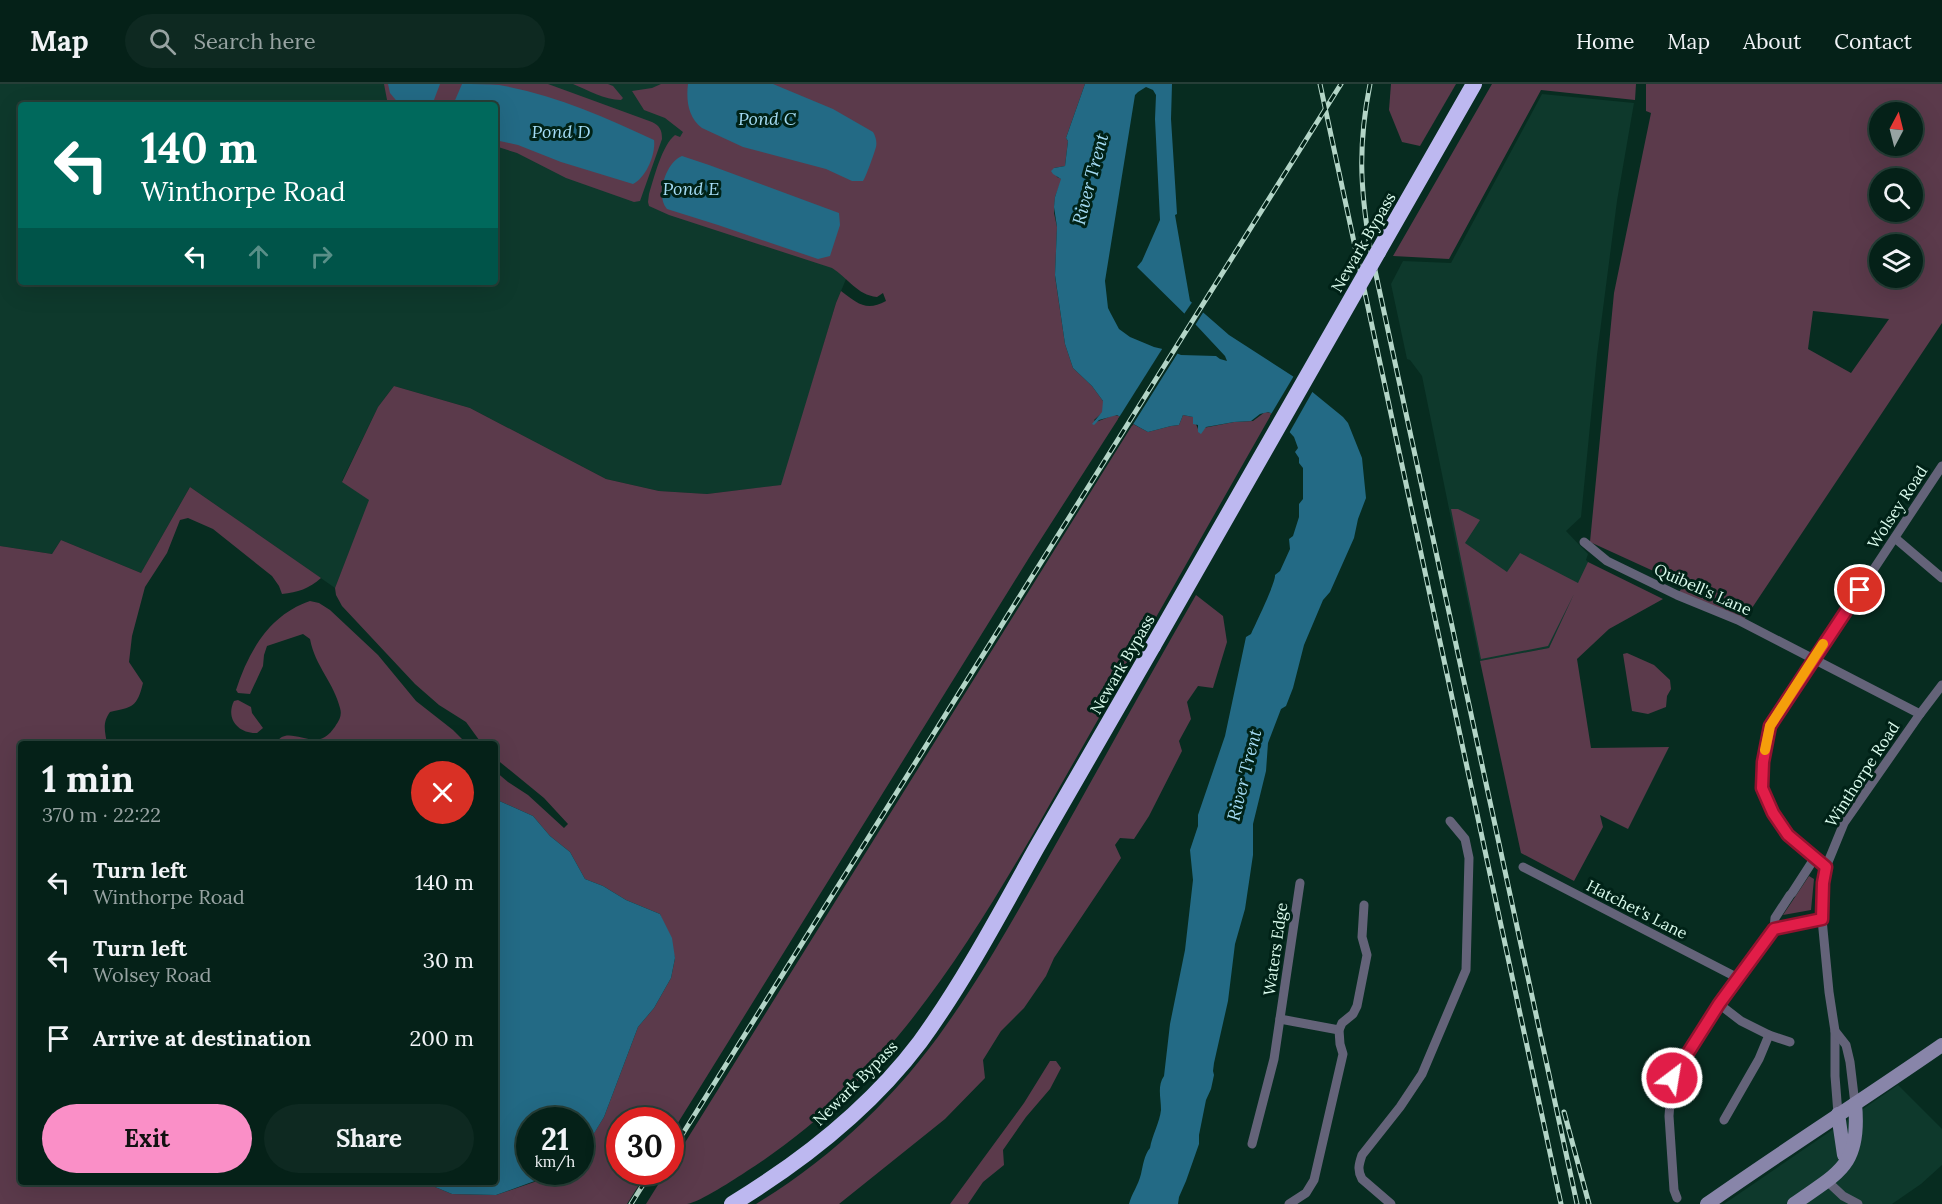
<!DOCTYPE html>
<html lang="en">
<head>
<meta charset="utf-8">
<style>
	:root { --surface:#052118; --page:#0e2921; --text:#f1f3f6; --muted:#97a3a2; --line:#263e37; --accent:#fa8fc7 }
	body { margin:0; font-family:Lora,serif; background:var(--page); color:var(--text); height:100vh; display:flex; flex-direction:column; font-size:22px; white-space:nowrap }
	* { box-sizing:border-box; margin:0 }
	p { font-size:20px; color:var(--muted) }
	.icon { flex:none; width:33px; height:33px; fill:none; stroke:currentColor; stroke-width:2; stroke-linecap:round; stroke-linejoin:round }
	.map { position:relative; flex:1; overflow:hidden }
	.drawer { position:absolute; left:18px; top:657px; width:480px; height:444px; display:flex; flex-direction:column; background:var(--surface); border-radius:6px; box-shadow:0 6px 24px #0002,0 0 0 2px var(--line) }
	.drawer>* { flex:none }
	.top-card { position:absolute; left:18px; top:18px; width:480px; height:183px; border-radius:6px; box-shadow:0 6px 24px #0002,0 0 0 2px var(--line); background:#00695c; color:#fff; overflow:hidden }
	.needle { width:39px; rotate:7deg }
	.fabs { position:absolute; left:1869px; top:18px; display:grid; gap:12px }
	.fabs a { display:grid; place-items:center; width:54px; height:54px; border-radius:50%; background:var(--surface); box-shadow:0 6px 24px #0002,0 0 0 2px var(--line); font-size:30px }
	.speed { position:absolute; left:516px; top:1023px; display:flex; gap:12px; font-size:30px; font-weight:700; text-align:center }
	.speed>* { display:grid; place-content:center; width:78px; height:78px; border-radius:50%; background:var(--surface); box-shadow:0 6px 24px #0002,0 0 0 2px var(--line); line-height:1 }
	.speed small { font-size:15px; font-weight:400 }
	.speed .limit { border:9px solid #d22; background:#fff; color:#111 }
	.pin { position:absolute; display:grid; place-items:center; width:51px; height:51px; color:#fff; margin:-26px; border:3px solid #fff; border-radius:50%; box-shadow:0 2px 6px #0007 }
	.me { position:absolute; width:66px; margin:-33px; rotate:31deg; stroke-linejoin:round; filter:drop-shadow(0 0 4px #0008) }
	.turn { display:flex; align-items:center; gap:21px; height:126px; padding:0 24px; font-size:27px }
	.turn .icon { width:78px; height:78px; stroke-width:2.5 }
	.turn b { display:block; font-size:42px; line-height:51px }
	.lanes { display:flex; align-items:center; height:57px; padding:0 24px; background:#0003; justify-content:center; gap:30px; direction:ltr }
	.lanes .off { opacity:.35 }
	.round { display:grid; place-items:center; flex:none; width:63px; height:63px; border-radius:32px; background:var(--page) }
	.overview { display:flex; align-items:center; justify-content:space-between; height:102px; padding:0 24px }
	h1 { font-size:36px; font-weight:700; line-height:45px }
	.primary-button { display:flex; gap:12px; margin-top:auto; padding:12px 24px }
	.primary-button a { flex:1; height:69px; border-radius:36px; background:var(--accent); color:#111; font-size:24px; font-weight:700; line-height:69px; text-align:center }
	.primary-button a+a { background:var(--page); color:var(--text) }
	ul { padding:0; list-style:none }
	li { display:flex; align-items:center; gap:18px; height:78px; padding:0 24px }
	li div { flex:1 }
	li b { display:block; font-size:22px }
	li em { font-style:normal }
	header { display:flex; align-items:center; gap:36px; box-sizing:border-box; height:84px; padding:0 30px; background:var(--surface); border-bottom:2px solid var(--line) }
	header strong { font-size:28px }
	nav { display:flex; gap:33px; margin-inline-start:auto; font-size:21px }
	.search { width:420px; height:54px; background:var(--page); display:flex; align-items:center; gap:15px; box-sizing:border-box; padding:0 21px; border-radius:33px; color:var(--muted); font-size:22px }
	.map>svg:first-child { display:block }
	.built { fill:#0e392c; fill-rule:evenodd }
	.green { fill:#5b3a4b; fill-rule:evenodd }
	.water { fill:#236a85; fill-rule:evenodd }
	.pier { fill:#072c20 }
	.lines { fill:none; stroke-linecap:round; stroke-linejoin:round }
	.street { stroke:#646379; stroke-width:9 }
	.secondary { stroke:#8885a9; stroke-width:14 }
	.highway { stroke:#bdb8f0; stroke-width:16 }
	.rail-casing { stroke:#b3d5c7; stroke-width:5 }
	.rail { stroke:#002217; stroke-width:3; stroke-dasharray:9; stroke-linecap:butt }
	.highway-bridge { stroke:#bdb8f0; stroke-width:16 }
	.route-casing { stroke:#92132f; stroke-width:15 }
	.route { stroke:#e11d48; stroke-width:10 }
	.slow { stroke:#f59e0b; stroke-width:10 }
	.labels { text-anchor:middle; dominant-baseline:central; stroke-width:6; stroke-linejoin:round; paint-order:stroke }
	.street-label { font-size:16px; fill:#dafbed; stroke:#002217 }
	.water-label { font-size:18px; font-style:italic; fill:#a4dcf5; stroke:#002217 }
</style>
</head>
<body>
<header>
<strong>Map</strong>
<div class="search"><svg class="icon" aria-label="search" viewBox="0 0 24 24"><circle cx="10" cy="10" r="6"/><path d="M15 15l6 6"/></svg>Search here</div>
<nav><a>Home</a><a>Map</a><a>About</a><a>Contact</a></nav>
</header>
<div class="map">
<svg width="1942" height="1120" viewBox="0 0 1942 1120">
	<rect width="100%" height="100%" fill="#072c20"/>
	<!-- built -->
	<g class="built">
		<path d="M0 0H928L836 219 782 401 707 410 659 407 606 395 470 324 394 302 378 323 342 397 370 416 335 504 190 403 141 489 61 456 52 470 0 462ZM21 21H495V198H21Z"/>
		<polygon points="1542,10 1634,19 1617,117 1597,271 1581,433 1566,447 1588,470 1586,476 1589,479 1549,564 1480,577 1422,292 1410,276 1407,275 1391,200 1403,177 1451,179"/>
		<polygon points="1898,1001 1942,1045 1942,1081 1921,1100 1892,1120 1724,1120"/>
	</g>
	<!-- green -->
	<g class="green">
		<path d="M384 0H548L652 38C660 42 662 46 662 55L640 117 634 118 566 94 517 69 495 62V21H388Z"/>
		<path d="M573 0H608L613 2 623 14 621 16C604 16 588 6 573 0Z"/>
		<path d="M661 0H1085L1066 54 1068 57 1065 82 1054 84 1057 93 1062 95 1055 113 1054 129 1057 143 1055 192 1065 260 1073 284 1092 302 1103 317V328L1094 336 1096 338 1114 331 1120 332 1032 469 671 1050 670 1036H620V1088H647L627 1120H0V462L52 470 61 456 141 489 190 403 321 494C309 505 298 508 282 510L279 502 272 492 213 445 188 434 180 436 167 469 145 503 132 552 129 578 143 599C137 623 133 623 110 628 102 639 105 647 107 660H21V1098H423L452 1110 496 1111 543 1095 554 1088H580L581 1070 604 1033 638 943 654 924 671 894 675 874 660 830 626 816 603 802 585 795 570 768 550 752 533 732 495 715V687L508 698 528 711 564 744 568 740 544 714 495 674V660H482L466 638 439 621 415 600 342 522 336 511 335 504 369 416 342 398 378 323 394 302 470 324 606 395 659 407 707 410 781 401 836 219 841 207C857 219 866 228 886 217L883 209 877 213C857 211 848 194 832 184L669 131 649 122 648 118 649 110C654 94 662 61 675 51L680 53 683 48 665 34 644 26 632 7 652 4Z"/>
		<polygon points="1391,0 1456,0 1420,62 1402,58 1389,26"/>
		<polygon points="1492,0 1636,0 1635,16 1541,6 1449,175 1393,172"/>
		<path d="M1646 0H1942V239L1742 539 1677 511 1684 501 1590 458 1614 209 1651 29 1646 27ZM1880 28H1912V62H1880ZM1880 94H1912V128H1880ZM1880 160H1912V194H1880ZM1813 227 1889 235 1851 289 1808 265Z"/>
		<path d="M1265 328 1272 329 1033 750C956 882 879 1003 747 1087 735 1095 700 1118 687 1120 674 1120 659 1120 646 1120L666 1088H670L671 1081 1133 340 1148 348 1171 342 1179 341 1183 331 1193 333 1198 345 1234 338 1253 337Z"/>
		<polygon points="1451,425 1458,425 1480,436 1465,459 1507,488 1520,469 1578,499 1588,478 1663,515 1609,545 1577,575 1591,664 1669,663 1628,745 1600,731 1603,743 1574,797 1521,769 1480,577 1549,564 1574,510 1548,562 1481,575"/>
		<path d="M1196 511 1223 532 1227 558 1213 604 1198 602 1187 618 1191 635 1179 657 1182 667 1149 732 1134 755 1120 754 1115 761 1121 774 1054 874 1046 892 1024 924 1001 947 983 976 985 994 945 1035 839 1120H756C831 1075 898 1011 947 940 984 888 1015 832 1047 776 1097 688 1145 599 1196 511Z"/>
		<path d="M310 517 319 519 330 526 378 571 416 617 453 646 467 660H276C284 641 308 661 323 654 328 652 333 646 336 641 340 636 342 630 340 624 334 599 315 582 310 555L303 550 267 562 264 571 263 582 250 610 238 609 236 606C249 567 269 531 310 517Z"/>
		<polygon points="1627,569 1654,581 1670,596 1671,605 1667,612 1666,623 1648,630 1632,627 1623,570"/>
		<path d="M238 616 251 623 252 629 263 644 257 649C239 650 225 635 234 617Z"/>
		<polygon points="1809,792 1814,795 1811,826 1783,831"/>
		<polygon points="1050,977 1056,977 1061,984 1050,1005 1026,1033 1003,1066 1004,1081 983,1098 968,1120 950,1120 1024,1019"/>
	</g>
	<!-- water -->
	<g class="water">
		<polygon points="388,0 440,0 432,21 400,21 390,9"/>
		<path d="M462 0C474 0 487 0 499 1 553 10 605 33 654 56 656 70 646 94 633 100L561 78 518 61 495 56V21H453Z"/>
		<path d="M688 0H773L833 25 873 48C876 53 877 58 876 63 874 70 866 93 863 97H852L826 85 743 63 702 44C688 34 686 16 688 0Z"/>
		<path d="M1085 0H1172L1171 35 1177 130 1175 131 1190 217 1229 251 1294 293 1343 333 1348 339 1362 374 1366 414 1358 435 1354 454 1330 508 1323 516 1304 561 1293 604 1286 622 1281 625 1268 659 1266 687 1253 740V771L1245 825 1235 860 1228 917 1214 979 1213 987 1214 991 1211 1005 1206 1016 1199 1051V1060L1186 1097 1179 1113 1178 1120H1129C1132 1109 1138 1102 1141 1090 1143 1082 1144 1071 1150 1064 1152 1052 1160 1037 1161 1026 1161 1014 1157 1002 1164 992L1170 940 1185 866 1193 796 1190 766 1198 742V731L1225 652 1246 553 1251 550C1256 539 1276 498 1275 491L1280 487 1290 465 1289 455 1293 452 1299 433V420L1303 415V384L1299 379V374L1295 368 1298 364 1294 353 1273 330 1268 328 1260 330 1251 337 1234 338 1206 343 1201 350 1198 348V341L1193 340V333L1183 331 1179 341 1171 342 1148 348 1117 331 1099 336 1094 341 1092 340 1102 328 1103 317 1092 302 1073 284 1065 260 1055 191 1057 143 1054 123 1055 113 1061 95 1053 90 1051 87 1054 84 1065 82 1068 57 1066 54ZM1146 3 1153 6 1156 11 1155 35 1160 136 1142 177 1137 183 1197 242 1225 272 1227 277 1220 275 1216 272 1181 271 1171 267 1154 263 1130 253 1119 245 1111 230 1108 224 1105 197 1135 11 1138 8Z"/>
		<path d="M682 72 709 81 839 129 840 141 830 172 818 175 718 141 667 125C655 112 666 78 682 72Z"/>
		<polygon points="495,715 533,732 550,752 570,768 585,795 603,802 626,816 660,830 672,854 675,874 671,894 654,924 638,943 604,1033 582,1069 581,1070 580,1036 530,1036 530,1088 554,1088 543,1094 496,1111 452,1110 423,1098 495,1098"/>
	</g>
	<!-- pier -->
	<g class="pier">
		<polygon points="1193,217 1204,227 1194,243 1182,233"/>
		<polygon points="1164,262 1179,267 1132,342 1118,335"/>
		<polygon points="1295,290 1314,305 1288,351 1270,332"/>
	</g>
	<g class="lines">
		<!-- street -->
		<g class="street">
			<polyline points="1895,454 1942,494"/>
			<polyline points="1584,458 1607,477 1677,511 1738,536 1920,630"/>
			<polyline points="1523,783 1738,894"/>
			<polyline points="1826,783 1788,751 1773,729 1762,704 1763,678 1770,642 1942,382"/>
			<polyline points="1792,809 1814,775"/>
			<polyline points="1774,845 1822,835"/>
			<polyline points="1719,920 1741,937 1769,951 1759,975 1724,1036"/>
			<polyline points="1280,935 1339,946"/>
			<polyline points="1835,947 1835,992 1838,1030"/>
			<polyline points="1769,951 1790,958"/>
			<polyline points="1855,1020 1850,978 1846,961 1835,947 1829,908 1822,835 1823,799 1826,783 1844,739 1920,630 1942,601"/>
			<polyline points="1252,1060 1274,975 1300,799"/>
			<polyline points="1827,1097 1843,1112 1858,1120"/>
			<polyline points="1677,1114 1674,1106 1669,1032 1672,994 1719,920 1774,845 1775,834 1790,811"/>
			<polyline points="1289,1120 1306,1109 1314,1096 1343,970 1340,960 1339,946 1342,939 1353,930 1357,922 1367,871 1362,853 1364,821"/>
			<path d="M1391 1120 1362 1095C1357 1086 1359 1080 1362 1071L1400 1023 1422 990 1466 886 1469 774 1465 755 1450 737"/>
		</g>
		<!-- secondary -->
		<g class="secondary">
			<polyline points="1838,1030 1844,1071 1848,1073"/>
			<path d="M1707 1120C1784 1066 1864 1015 1942 961"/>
			<path d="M1794 1120C1839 1088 1861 1082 1855 1020"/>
		</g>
		<!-- highway -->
		<g class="highway">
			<polyline points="1378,168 1474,0"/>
			<path d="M732 1120C801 1078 871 1023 920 958 965 896 1000 829 1037 763 1075 696 1114 629 1153 562"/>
		</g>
		<defs>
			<g id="rail">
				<polyline points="1320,0 1561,1120"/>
				<path d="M1370 0C1358 61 1360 103 1370 163L1577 1120"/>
				<polyline points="1564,1028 1589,1120"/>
				<polyline points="670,1070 1341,0"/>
				<polyline points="631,1120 651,1088"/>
			</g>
		</defs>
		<!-- rail casing -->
		<use href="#rail" class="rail-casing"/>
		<!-- rail -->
		<use href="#rail" class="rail"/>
		<!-- highway-bridge -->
		<polyline class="highway-bridge" points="1153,562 1378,168"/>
	</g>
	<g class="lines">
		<defs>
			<polyline id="route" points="1672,994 1719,920 1774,845 1822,835 1823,799 1826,783 1788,751 1773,729 1762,704 1763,678 1770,642 1860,506"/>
		</defs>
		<!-- route casing -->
		<use href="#route" class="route-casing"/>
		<!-- route -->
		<use href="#route" class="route"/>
		<!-- slow -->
		<polyline class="slow" points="1765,666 1770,642 1823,560"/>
	</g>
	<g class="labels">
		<!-- street labels -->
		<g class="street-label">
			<text transform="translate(1363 158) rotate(-60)">Newark Bypass</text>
			<text transform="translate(1897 423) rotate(-57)">Wolsey Road</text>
			<text transform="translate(1703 505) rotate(24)">Quibell's Lane</text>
			<text transform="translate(1122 580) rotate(-60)">Newark Bypass</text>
			<text transform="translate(1862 690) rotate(-57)">Winthorpe Road</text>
			<text transform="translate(1637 825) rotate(27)">Hatchet's Lane</text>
			<text transform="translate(1275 865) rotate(-82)">Waters Edge</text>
			<text transform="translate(855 999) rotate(-45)">Newark Bypass</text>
		</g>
		<!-- water labels -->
		<g class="water-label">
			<text x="767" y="34">Pond C</text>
			<text x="561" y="47">Pond D</text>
			<text transform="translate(1090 95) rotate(-75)">River Trent</text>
			<text x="691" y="104">Pond E</text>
			<text transform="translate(1244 691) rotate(-76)">River Trent</text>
		</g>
	</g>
</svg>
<div class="fabs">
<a><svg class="needle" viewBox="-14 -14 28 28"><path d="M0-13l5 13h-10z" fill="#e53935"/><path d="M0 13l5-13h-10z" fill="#97a3a2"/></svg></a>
<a><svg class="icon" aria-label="search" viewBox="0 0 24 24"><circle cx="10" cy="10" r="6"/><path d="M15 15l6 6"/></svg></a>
<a><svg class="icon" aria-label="layers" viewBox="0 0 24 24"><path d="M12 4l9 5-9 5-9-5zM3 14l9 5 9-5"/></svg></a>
</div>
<div class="speed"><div>21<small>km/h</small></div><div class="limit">30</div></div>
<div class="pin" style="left:1860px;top:506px;background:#d93025"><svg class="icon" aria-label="arrive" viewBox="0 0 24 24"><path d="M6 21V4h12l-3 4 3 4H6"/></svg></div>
<svg class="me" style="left:1672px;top:994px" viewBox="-20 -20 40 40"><circle r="17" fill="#e11d48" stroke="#fff" stroke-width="3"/><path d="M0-11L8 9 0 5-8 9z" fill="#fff"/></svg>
<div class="top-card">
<div class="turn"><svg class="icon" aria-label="left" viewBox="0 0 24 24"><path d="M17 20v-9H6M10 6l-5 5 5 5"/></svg><div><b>140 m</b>Winthorpe Road</div></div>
<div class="lanes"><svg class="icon" aria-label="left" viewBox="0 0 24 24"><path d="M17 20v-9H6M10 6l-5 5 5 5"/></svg><svg class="icon off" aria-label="ahead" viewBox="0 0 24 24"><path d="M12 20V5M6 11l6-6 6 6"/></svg><svg class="icon off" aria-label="right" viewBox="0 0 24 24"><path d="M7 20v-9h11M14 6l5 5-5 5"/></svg></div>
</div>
<section class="drawer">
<div class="overview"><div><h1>1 min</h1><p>370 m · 22:22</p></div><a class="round" style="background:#d93025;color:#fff"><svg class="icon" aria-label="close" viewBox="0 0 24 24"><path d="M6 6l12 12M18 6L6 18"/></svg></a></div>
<ul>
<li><svg class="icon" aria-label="left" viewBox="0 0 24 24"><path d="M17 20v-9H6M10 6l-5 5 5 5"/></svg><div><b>Turn left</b><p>Winthorpe Road</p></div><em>140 m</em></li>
<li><svg class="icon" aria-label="left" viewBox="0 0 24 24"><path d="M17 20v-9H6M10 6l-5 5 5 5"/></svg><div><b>Turn left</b><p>Wolsey Road</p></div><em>30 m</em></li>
<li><svg class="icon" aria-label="arrive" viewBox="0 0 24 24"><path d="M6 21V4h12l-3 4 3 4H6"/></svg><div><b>Arrive at destination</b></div><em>200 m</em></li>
</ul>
<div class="primary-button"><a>Exit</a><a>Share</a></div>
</section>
</div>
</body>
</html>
